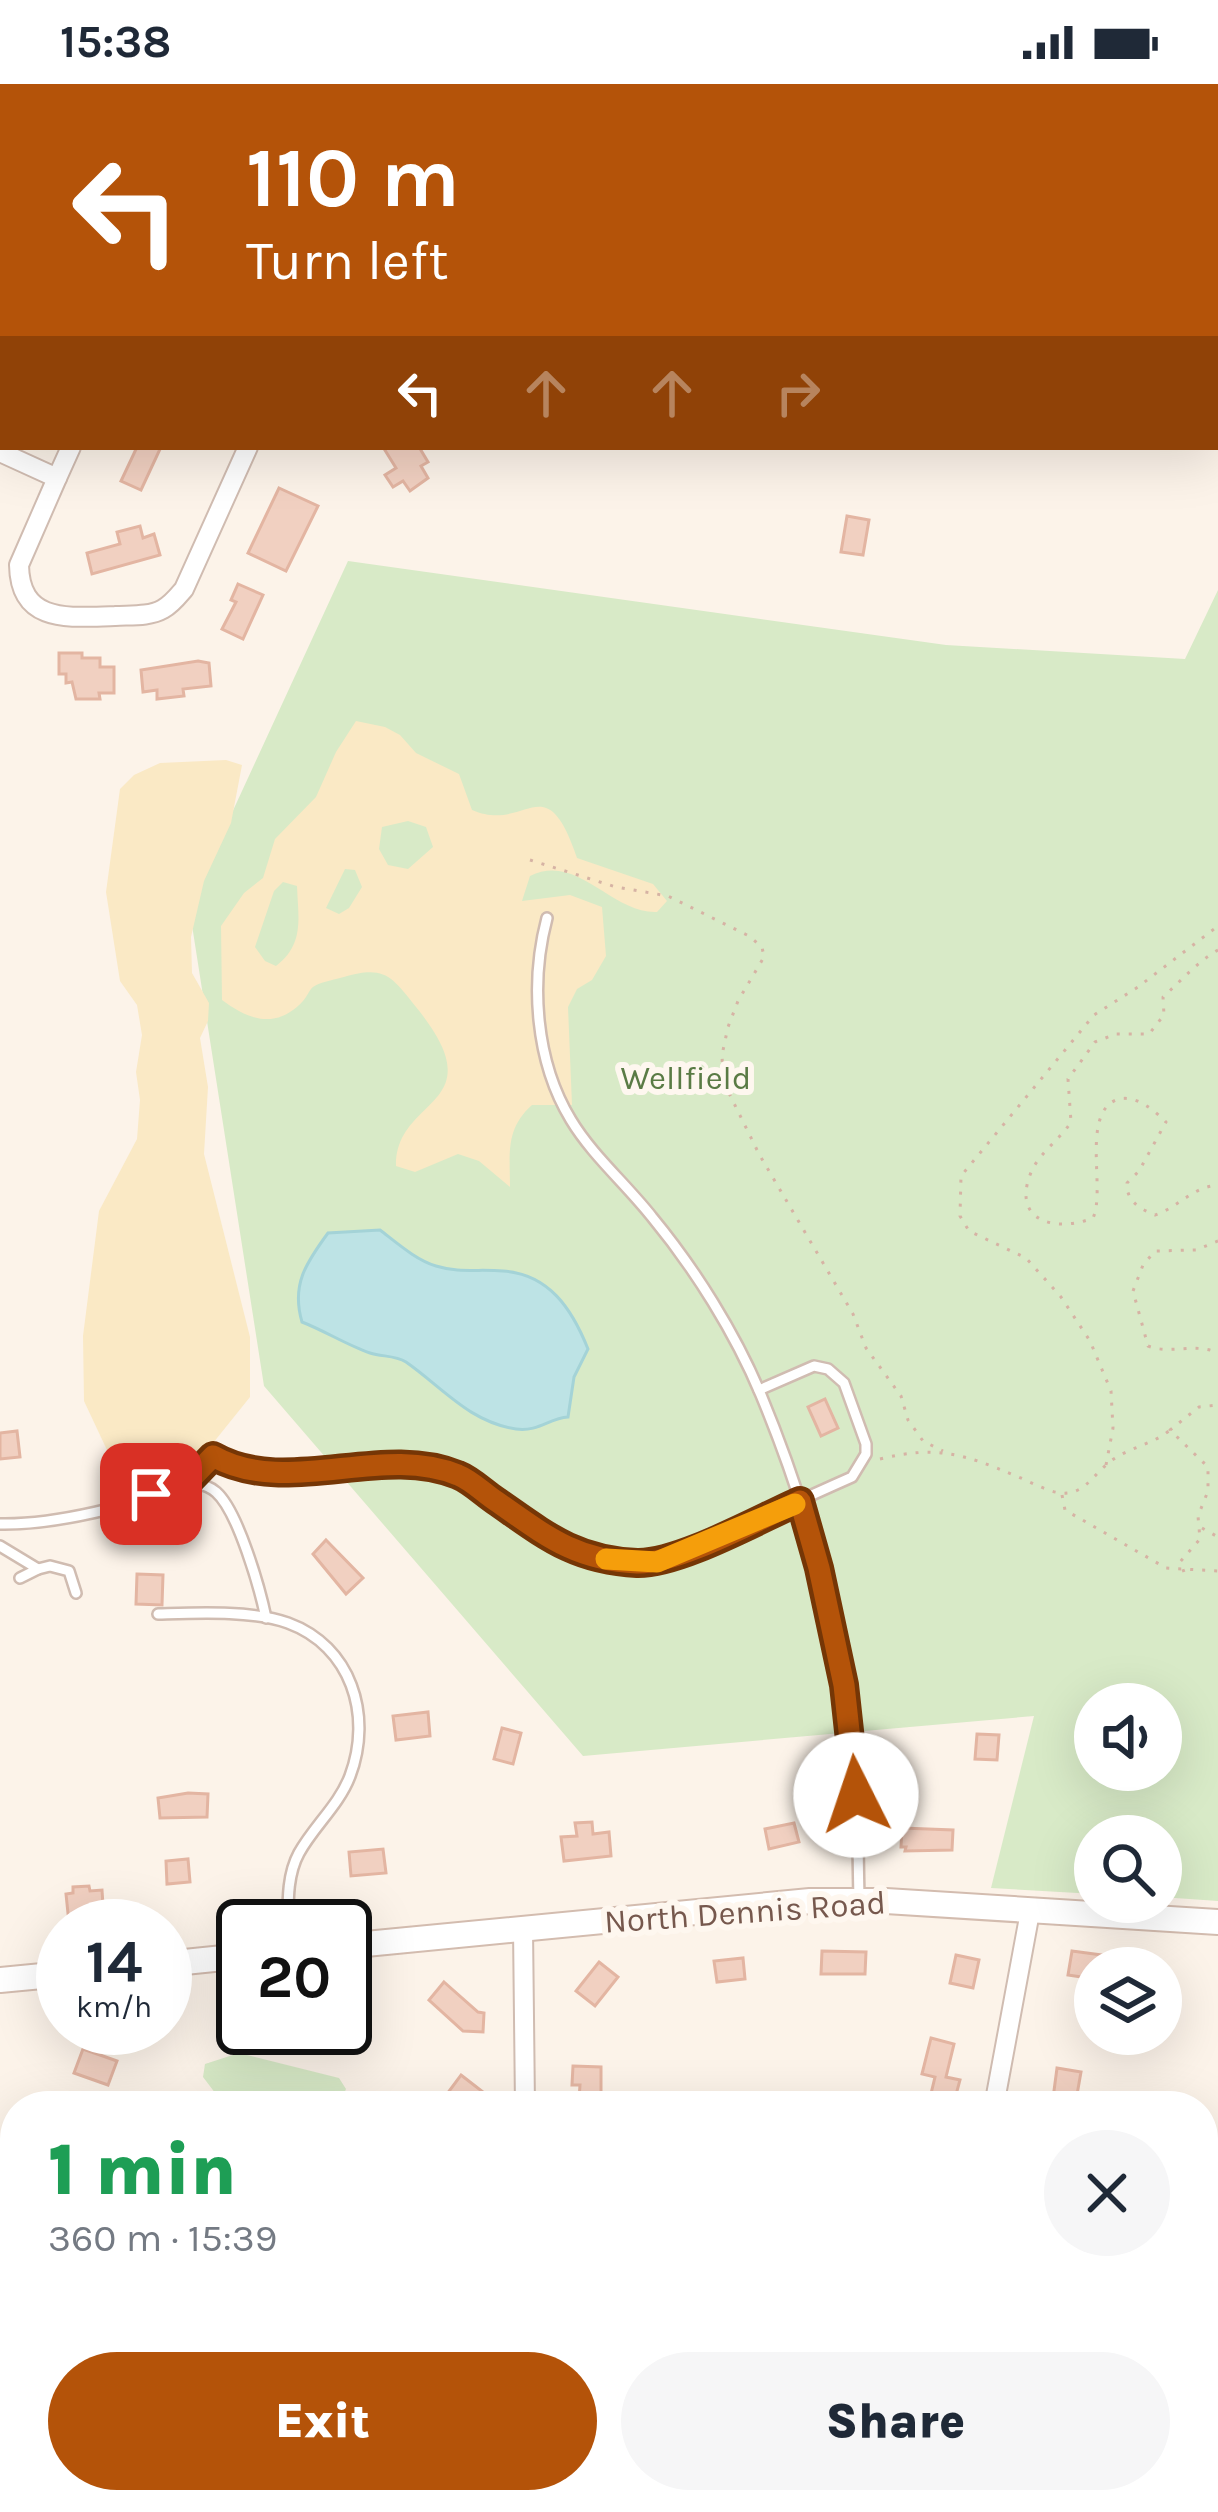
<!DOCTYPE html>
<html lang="en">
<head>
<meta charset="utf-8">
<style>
	:root { --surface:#fff; --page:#f6f6f7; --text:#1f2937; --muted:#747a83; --accent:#b45309 }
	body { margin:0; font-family:Karla,sans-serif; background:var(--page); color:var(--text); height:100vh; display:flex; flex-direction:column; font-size:45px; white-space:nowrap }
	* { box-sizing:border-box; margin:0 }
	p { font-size:39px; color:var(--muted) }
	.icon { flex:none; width:66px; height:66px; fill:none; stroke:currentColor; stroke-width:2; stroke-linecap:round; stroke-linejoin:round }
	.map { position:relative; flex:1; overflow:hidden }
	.drawer { position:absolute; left:0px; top:2007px; width:1218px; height:423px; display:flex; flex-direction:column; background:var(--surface); border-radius:48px 48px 0 0; box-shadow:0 12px 48px #0002 }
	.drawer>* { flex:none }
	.banner { position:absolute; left:0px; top:0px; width:1218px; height:366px; box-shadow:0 12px 48px #0002; background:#b45309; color:#fff; overflow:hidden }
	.fabs { position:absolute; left:1074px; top:1599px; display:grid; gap:24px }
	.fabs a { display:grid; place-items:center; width:108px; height:108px; border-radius:50%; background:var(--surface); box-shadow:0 12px 48px #0002; font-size:60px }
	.speed { position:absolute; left:36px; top:1815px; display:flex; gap:24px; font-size:60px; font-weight:700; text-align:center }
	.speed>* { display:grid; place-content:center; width:156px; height:156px; border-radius:50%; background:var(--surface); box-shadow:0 12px 48px #0002; line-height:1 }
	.speed small { font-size:30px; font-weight:400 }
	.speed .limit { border:6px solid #111; border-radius:18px; background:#fff; color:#111 }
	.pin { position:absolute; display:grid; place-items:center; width:102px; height:102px; color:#fff; margin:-51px; border-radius:24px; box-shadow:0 6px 18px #0006 }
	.me { position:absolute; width:132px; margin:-66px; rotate:356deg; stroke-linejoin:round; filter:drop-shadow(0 0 9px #0008) }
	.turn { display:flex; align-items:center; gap:42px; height:252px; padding:0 48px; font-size:54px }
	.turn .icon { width:156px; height:156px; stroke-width:2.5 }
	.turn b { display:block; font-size:84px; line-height:102px }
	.lanes { display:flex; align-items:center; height:114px; padding:0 48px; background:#0003; justify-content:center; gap:60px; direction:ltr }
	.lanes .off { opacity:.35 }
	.round { display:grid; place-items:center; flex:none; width:126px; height:126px; border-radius:63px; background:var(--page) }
	.head { display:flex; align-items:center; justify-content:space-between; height:204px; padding:0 48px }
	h1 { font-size:72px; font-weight:800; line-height:90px; color:#1e9e55 }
	.primary-button { display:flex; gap:24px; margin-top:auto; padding:24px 48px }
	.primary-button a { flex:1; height:138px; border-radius:72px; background:var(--accent); color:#fff; font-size:48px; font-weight:800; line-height:138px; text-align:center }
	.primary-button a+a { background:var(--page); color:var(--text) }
	.status { display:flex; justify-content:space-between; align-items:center; height:84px; padding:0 60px; background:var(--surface); direction:ltr }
	.status svg { height:33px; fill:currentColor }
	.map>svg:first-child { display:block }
	.green { fill:#d8eac7; fill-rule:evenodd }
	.sand { fill:#fae9c5; fill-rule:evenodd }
	.water { fill:#bde3e5; stroke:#a4d3d7; stroke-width:3 }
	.building { fill:#f1d0c1; stroke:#e3b5a2; stroke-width:3 }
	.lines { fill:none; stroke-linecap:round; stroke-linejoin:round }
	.service-casing { stroke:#d0bcb1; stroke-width:14 }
	.minor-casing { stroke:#d0bcb1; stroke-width:22 }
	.tertiary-casing { stroke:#d0bcb1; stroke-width:26 }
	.secondary-casing { stroke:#d3bcaf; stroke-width:28 }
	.path { stroke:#d6b3a4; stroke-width:3; stroke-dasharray:3 9; stroke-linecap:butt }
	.service { stroke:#fff; stroke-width:9 }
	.minor { stroke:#fff; stroke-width:18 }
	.tertiary { stroke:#fff; stroke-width:21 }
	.secondary { stroke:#fff; stroke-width:24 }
	.route-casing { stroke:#753606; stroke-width:30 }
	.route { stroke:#b45309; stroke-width:21 }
	.slow { stroke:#f59e0b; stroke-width:21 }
	.labels { text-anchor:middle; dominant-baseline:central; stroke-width:12; stroke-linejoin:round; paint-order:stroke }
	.park-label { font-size:33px; fill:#5a7b45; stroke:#fef7ef }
	.street-label { font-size:33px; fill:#76584d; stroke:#fef7ef }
</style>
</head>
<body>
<div class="status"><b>15:38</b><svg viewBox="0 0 49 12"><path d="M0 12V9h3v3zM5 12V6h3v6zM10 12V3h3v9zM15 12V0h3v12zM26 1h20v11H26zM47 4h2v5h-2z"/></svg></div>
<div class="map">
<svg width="1218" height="2428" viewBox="0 0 1218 2428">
	<rect width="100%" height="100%" fill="#fcf3e9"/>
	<!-- green -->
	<g class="green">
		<path d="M348 477 946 561 1185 575 1218 506V1817L1161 1813V1752H1095V1810L991 1804 1034 1632 583 1672 264 1302 189 822ZM1095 1620H1161V1686H1095Z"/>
		<path d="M239 1969 339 1994 346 2005 341 2017C318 2023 312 2015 293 2017 270 2020 249 2022 225 2022L203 1993 205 1980Z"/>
		<polygon points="48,2415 159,2415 154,2428 43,2428"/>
	</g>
	<!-- sand -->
	<g class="sand">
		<path d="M356 637 385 643 400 651 416 669 459 690 472 726C527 750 545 679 577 774L653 800 667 817 657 828C612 830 577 768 530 792L522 817 570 811 602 823 606 872 592 896 577 905 568 923 572 1021H532C505 1045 510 1070 510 1103L479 1077 458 1070 415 1088 396 1082C395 1011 498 1024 416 923 390 890 384 881 340 894 333 896 320 898 313 903 309 906 307 913 303 917 276 946 249 936 222 916L221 842 244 809 263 794 275 755 316 713 336 668ZM408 737 426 743 433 763 408 785 388 781 379 765 382 743ZM345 785 355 786 362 803 349 824 339 830 326 824ZM283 798 297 802C298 833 305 860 276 882L265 877 255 863 274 807Z"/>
		<polygon points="226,676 242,681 231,739 204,797 191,853 192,889 209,919 208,937 200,954 208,1003 204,1070 250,1253 250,1313 205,1369 162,1396 145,1401 114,1381 84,1317 83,1252 99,1127 137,1055 140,1016 136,988 142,951 137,921 120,897 106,808 120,705 134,691 160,679"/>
	</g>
	<!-- water -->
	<path class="water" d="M380 1146C397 1159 416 1176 436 1182 458 1189 480 1185 503 1187 549 1190 572 1225 588 1265L574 1293 568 1333C549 1334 539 1348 516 1345 469 1338 442 1303 406 1278 395 1271 382 1273 370 1269 347 1261 325 1247 302 1238 291 1201 306 1179 328 1149Z"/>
	<!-- building -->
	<g class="building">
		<polygon points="137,363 161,363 141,406 121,397"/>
		<polygon points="383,363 419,363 428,378 421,382 428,394 410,407 403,397 393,403 385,391 396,384"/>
		<polygon points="279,404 318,422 286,487 248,469"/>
		<polygon points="847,432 869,436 863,471 841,468"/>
		<polygon points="140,442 143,454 154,450 160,471 92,490 87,469 120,460 117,448"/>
		<polygon points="238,500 263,511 243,555 222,545 236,518 231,516"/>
		<polygon points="59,569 82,569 82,574 100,574 100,583 114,583 114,609 99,609 100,615 76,615 72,598 66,599 66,590 59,590"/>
		<polygon points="198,577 209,579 211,602 183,605 184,612 157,615 157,606 143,608 141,586"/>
		<polygon points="825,1315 838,1344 821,1352 808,1323"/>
		<polygon points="17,1347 20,1373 0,1375 0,1349"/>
		<polygon points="326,1456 363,1494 346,1510 313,1470"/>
		<polygon points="137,1490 163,1491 162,1521 136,1520"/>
		<polygon points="428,1628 430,1652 396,1656 393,1632"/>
		<polygon points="502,1644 521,1649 513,1680 494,1675"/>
		<polygon points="977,1650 999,1651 997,1676 975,1675"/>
		<polygon points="188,1709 208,1710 207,1733 160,1734 158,1714"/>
		<polygon points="592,1738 593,1750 609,1748 611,1772 564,1777 561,1753 577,1752 575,1739"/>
		<polygon points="794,1739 799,1758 769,1765 765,1745"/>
		<polygon points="902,1744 953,1746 952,1766 905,1767 906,1763 901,1763"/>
		<polygon points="383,1765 386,1789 351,1792 349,1768"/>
		<polygon points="188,1775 190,1798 167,1800 166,1777"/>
		<polygon points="89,1802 90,1807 102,1806 104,1836 69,1839 66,1810 73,1809 73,1803"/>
		<polygon points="822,1867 866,1868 865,1890 821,1890"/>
		<polygon points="1072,1867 1102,1871 1095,1895 1068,1891"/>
		<polygon points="956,1871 979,1876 973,1904 950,1899"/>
		<polygon points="743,1874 745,1895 717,1898 714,1877"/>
		<polygon points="599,1878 618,1893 595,1922 576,1907"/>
		<polygon points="444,1898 478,1928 484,1929 483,1948 463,1947 429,1916"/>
		<polygon points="931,1954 954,1960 946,1993 960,1996 953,2022 928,2022 935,1993 922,1990"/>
		<polygon points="83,1965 117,1977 108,2001 74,1989"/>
		<polygon points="573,1982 601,1983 601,2015 579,2015 580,2001 572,2001"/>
		<polygon points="1057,1984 1081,1988 1075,2022 1052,2022"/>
		<polygon points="461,1991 483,2008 473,2022 438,2022"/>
	</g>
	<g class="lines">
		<defs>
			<g id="service">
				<path d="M547 834C530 898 535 977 571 1036 592 1071 626 1100 652 1133 695 1185 735 1249 761 1311 808 1424 848 1566 856 1688 858 1730 858 1773 859 1815"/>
				<path d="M189 1397C199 1400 208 1401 216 1408 238 1427 260 1505 266 1534"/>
				<path d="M0 1440C52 1441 139 1422 185 1398 196 1393 205 1380 213 1372L266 1389 386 1382 459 1391 545 1454 581 1471 638 1479 676 1472 834 1401 852 1393 866 1370V1360L844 1299 828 1285 814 1282 759 1306"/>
				<polyline points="0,1462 38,1485 20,1494"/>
				<polyline points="38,1485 50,1482 69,1487 76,1509"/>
				<path d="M158 1530C195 1529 253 1526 288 1539 351 1562 373 1631 350 1692 339 1721 314 1742 299 1769 287 1791 288 1818 288 1842"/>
			</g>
			<g id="minor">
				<polyline points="437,0 465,3"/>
				<polyline points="0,368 57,394 71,363"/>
				<path d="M57 394 19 481C20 541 71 533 115 532 130 531 149 533 163 525 172 520 178 512 184 505L248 363"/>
				<polyline points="523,1845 525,2022"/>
				<polyline points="994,2022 1030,1828"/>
				<polyline points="0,2302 15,2306"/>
				<polyline points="433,2415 484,2428"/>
			</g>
			<g id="tertiary">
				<polyline points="83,3 84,0"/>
				<polyline points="0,181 3,174"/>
			</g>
			<g id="secondary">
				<polyline points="345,1862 810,1817 886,1817 1218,1838"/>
				<polyline points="165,1880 243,1872"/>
				<polyline points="0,1896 63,1890"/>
			</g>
		</defs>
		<!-- service casing -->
		<use href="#service" class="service-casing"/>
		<!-- minor casing -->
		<use href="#minor" class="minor-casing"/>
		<!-- tertiary casing -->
		<use href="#tertiary" class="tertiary-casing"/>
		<!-- secondary casing -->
		<use href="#secondary" class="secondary-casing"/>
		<!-- path -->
		<g class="path">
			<polyline points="1215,149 1218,148"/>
			<polyline points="530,776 616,803 668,812 749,852 762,863 764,873 738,917 728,943 722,971 723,997 759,1070 853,1230 866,1264 901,1312 908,1336 923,1357 943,1367"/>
			<path d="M1218 866C1197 878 1182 896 1163 913L1164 931 1149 950H1116L1095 958 1068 995 1071 1038C1059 1057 1038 1069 1030 1091 1012 1139 1058 1148 1093 1134 1106 1106 1081 1031 1116 1016 1134 1009 1154 1026 1166 1038L1139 1087 1127 1099C1126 1117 1140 1125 1155 1131 1179 1123 1192 1103 1218 1101"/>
			<path d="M1218 1157 1196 1166 1155 1167 1143 1181 1133 1207 1148 1262C1171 1271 1196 1258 1218 1269"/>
			<path d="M880 1375C937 1361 964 1370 1016 1392 1029 1397 1046 1407 1060 1409 1083 1411 1091 1394 1106 1381 1126 1363 1151 1362 1170 1346"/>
			<polyline points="1106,1381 1113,1344 1111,1307 1090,1257 1061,1213 1026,1174 969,1147 960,1132 961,1092 1094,931 1138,903 1218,842"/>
			<polyline points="1062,1411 1065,1426 1166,1484 1218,1487"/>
			<polyline points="1202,1444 1218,1453"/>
			<polyline points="1184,1488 1180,1478 1200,1455 1198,1432 1208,1407 1208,1383 1170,1346 1199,1323 1218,1321"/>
		</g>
		<!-- service -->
		<use href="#service" class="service"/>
		<!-- minor -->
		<use href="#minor" class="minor"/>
		<!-- tertiary -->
		<use href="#tertiary" class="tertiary"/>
		<!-- secondary -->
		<use href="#secondary" class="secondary"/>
	</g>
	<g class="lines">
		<defs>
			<path id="route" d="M151 1410 189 1397 213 1372C287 1414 381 1359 458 1391 471 1396 484 1409 496 1417 545 1451 574 1476 637 1479 679 1480 759 1435 800 1417L819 1484 844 1601 856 1711"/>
		</defs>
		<!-- route casing -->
		<use href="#route" class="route-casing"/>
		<!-- route -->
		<use href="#route" class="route"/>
		<!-- slow -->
		<polyline class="slow" points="606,1475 657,1478 795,1420"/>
	</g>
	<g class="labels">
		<!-- park labels -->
		<g class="park-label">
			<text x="686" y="994">Wellfield</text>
		</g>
		<!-- street labels -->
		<g class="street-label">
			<text transform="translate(745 1828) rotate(-4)">North Dennis Road</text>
		</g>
	</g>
</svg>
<div class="fabs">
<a><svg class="icon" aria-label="sound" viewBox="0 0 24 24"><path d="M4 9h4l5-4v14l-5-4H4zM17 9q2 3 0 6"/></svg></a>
<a><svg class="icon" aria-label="search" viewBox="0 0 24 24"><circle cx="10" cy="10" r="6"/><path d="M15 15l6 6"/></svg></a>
<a><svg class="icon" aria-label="layers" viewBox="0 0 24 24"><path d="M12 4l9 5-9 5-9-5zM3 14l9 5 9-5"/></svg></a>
</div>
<div class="speed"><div>14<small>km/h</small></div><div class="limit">20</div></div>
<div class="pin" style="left:151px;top:1410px;background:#d93025"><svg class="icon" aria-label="arrive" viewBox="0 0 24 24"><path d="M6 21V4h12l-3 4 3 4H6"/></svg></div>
<svg class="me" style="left:856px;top:1711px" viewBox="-20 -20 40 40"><circle r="19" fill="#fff"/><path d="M0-13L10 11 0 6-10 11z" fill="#b45309"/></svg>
<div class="banner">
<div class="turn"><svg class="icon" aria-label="left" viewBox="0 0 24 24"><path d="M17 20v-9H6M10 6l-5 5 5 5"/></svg><div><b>110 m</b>Turn left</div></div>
<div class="lanes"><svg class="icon" aria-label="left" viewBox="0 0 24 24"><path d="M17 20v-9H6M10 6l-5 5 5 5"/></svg><svg class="icon off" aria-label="ahead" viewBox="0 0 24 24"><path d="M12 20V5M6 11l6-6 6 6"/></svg><svg class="icon off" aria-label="ahead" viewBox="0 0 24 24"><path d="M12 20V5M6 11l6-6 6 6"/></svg><svg class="icon off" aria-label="right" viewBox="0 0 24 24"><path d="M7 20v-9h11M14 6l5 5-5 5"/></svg></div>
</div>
<section class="drawer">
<div class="head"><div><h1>1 min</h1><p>360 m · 15:39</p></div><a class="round"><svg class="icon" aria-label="close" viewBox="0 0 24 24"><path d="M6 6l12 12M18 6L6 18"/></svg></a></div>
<div class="primary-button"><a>Exit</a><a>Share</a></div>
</section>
</div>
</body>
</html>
